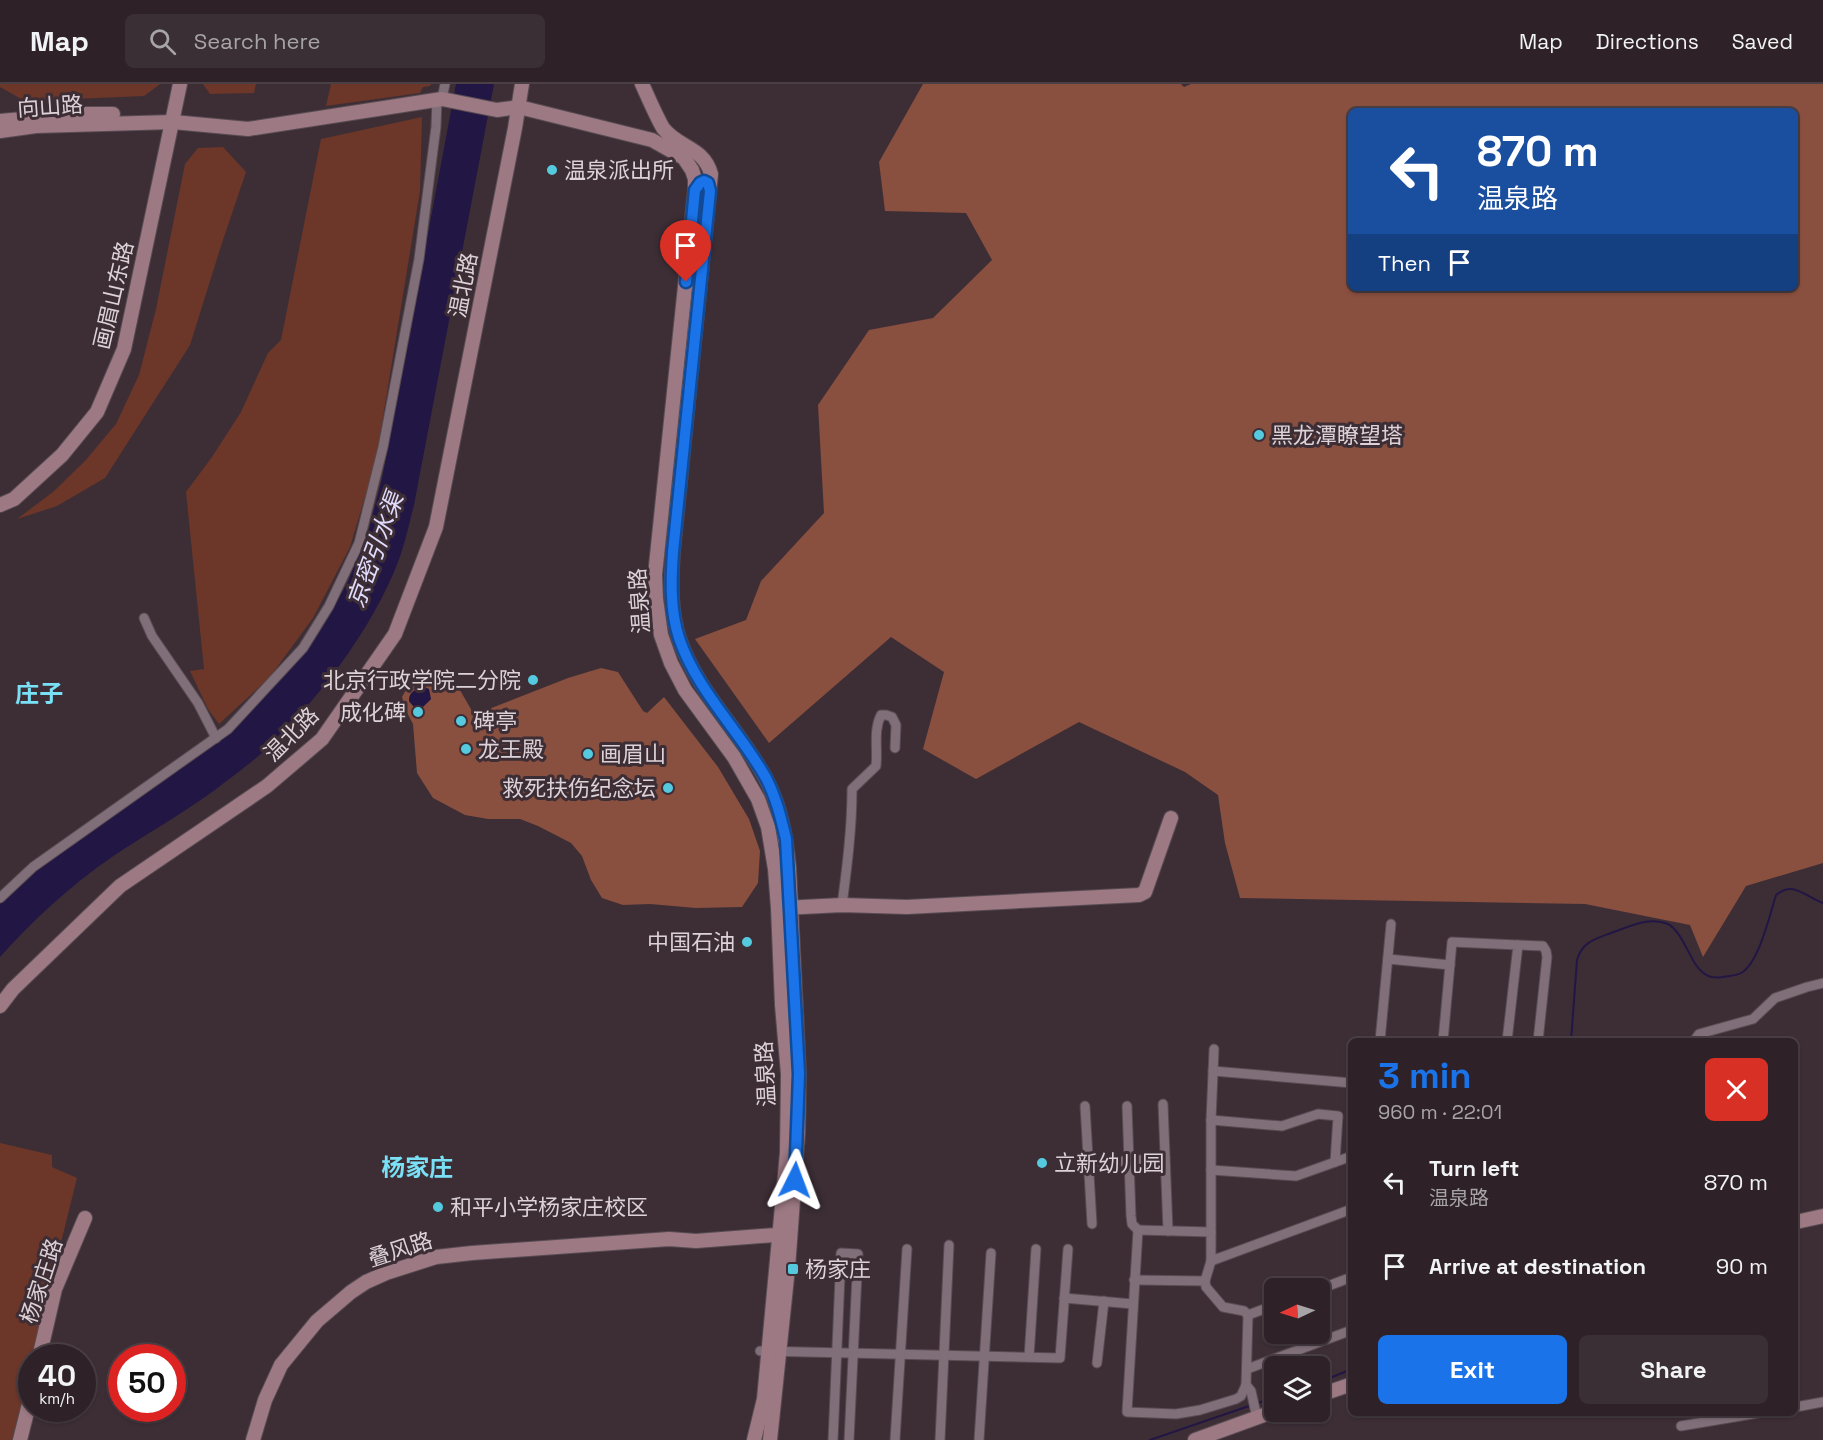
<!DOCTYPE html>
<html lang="en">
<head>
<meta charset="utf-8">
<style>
	:root { --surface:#2e2228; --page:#3a2f34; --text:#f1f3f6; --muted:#a7a4a8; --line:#493f45; --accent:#1a73e8 }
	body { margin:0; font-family:"Space Grotesk","Noto Sans SC",sans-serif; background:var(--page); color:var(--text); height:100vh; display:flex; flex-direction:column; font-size:22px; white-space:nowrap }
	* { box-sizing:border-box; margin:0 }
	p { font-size:20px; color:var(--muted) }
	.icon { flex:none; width:33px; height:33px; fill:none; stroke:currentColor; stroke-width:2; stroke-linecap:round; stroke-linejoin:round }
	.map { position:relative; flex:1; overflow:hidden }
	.panel { position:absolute; left:1348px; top:954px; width:450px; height:378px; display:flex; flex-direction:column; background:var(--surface); border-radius:9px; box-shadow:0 2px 4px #0004,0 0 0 2px var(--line) }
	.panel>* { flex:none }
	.banner { position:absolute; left:1348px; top:24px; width:450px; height:183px; border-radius:9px; box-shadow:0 2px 4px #0004,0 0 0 2px var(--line); background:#1a4fa0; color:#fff; overflow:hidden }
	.needle { width:39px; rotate:266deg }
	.fabs { position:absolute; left:1264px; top:1194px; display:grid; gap:12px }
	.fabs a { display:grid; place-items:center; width:66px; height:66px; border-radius:9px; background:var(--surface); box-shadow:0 2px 4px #0004,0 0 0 2px var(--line); font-size:30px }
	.speed { position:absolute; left:18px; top:1260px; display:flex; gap:12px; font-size:30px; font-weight:700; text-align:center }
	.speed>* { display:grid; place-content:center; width:78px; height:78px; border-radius:50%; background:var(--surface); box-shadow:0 2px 4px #0004,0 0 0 2px var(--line); line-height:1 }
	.speed small { font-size:15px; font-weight:400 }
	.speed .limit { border:9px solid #d22; background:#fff; color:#111 }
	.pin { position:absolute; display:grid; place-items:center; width:51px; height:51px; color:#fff; margin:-62px -26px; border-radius:50% 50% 50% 0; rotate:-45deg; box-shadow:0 0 6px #0007 }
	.pin .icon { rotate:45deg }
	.me { position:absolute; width:66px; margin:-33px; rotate:3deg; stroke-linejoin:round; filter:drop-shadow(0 0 4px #0008) }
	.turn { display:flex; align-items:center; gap:21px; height:126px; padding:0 30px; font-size:27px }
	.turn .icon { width:78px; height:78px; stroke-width:2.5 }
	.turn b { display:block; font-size:42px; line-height:51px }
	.then { display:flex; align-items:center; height:57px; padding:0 30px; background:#0003; gap:12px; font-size:22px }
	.round { display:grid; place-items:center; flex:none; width:63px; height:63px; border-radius:9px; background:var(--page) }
	.head { display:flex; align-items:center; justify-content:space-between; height:102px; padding:0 30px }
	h1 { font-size:36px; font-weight:700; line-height:45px; color:var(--accent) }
	.cta { display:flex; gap:12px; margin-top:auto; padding:12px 30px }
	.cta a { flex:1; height:69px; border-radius:9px; background:var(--accent); color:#fff; font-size:24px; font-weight:700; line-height:69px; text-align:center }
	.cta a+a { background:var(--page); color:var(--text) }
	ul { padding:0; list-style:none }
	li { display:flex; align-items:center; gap:18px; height:84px; padding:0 30px }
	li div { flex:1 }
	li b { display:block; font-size:22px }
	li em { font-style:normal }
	header { display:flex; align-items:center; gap:36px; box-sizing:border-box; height:84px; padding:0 30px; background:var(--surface); border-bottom:2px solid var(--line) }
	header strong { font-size:28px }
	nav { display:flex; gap:33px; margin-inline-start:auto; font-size:21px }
	.search { width:420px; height:54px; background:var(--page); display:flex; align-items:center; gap:15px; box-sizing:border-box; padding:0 21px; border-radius:9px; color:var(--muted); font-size:22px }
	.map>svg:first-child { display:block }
	.green { fill:#6c3628 }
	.forest { fill:#894f3f; fill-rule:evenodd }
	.water { fill:#221644 }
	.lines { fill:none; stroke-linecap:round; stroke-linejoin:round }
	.stream { stroke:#221644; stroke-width:2 }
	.street-casing { stroke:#584b52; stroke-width:11 }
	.secondary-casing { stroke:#584b52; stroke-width:16 }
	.street { stroke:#806e78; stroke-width:9 }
	.secondary { stroke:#9c7983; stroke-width:14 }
	.route-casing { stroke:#114b97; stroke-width:15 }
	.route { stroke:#1a73e8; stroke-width:10 }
	.poi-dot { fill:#55cadf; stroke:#3d2e36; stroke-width:2 }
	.labels { text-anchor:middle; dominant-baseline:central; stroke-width:6; stroke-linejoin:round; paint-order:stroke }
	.street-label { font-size:22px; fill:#dcd2d7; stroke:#3d2e36 }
	.poi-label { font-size:22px; fill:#dcd2d7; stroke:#3d2e36; text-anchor:start }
	.water-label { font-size:24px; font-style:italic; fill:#e0dcfd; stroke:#3d2e36 }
	.neighbourhood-label { font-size:24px; font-weight:bold; fill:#79e0f5; stroke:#3d2e36 }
</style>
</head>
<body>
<header>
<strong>Map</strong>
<div class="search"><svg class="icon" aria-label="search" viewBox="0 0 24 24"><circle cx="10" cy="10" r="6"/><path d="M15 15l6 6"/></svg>Search here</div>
<nav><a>Map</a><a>Directions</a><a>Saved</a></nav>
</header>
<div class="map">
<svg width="1823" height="1356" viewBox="0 0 1823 1356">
	<rect width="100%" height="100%" fill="#3d2e36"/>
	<!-- green -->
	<g class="green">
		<polygon points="0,0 160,0 144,12 25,17 0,3"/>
		<polygon points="203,0 256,0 254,9 210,10"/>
		<polygon points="331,0 431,0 430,2 423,3 420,9 326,22"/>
		<polygon points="422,33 420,107 376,376 350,463 313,534 269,594 219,640 208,625 190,587 204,585 186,408 212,373 241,328 268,269 281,256 321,55"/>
		<polygon points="223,63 246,88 221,162 190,261 105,394 57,422 17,435 53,408 85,377 116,340 139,291 156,225 185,80 198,64"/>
		<polygon points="0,1059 52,1071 52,1083 77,1094 12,1356 0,1356"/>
	</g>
	<!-- forest -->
	<g class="forest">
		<path d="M923 0H1181L1184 3 1191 0H1823V779L1746 802 1703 873 1690 841 1585 820 1240 814 1225 759 1218 711 1185 688 1079 638 976 695 923 665 944 588 891 553 769 659 695 555 746 536 761 497 824 429 818 321 869 246 933 234 992 176 966 129 885 127 879 78ZM1352 27H1796V204H1352Z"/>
		<path d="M601 584 618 588 643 627 647 629 664 613 718 683 749 735 760 767 758 799 742 823 696 824 650 820 623 821 602 814 591 796 582 772 571 759 538 742 520 735H488L465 731 433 714 417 689 413 640 405 625 402 613 408 602 417 597 448 590 452 592 472 627 489 625 568 594ZM420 604 431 615 418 627 409 617C409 609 413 607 420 604Z"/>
	</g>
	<!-- water -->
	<g class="water">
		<path d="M456 0H494L414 421C409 440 405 460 398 478 373 544 316 619 265 666 249 681 231 693 215 706 182 730 146 750 112 773 71 801 33 836 0 873V819L30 791 87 746 224 653 286 590 318 550 347 500 368 449 382 395Z"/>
		<path d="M424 603 429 605 431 615 418 628 409 617C409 608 415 605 424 603Z"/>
	</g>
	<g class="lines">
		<!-- stream -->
		<g class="stream">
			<path d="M1571 957 1577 876C1582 858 1595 855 1611 849 1629 843 1649 832 1668 840 1680 846 1689 871 1696 881 1704 892 1711 895 1723 893 1729 892 1736 892 1741 889 1759 879 1770 830 1776 811 1794 796 1805 813 1823 819"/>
			<polyline points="1320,1298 1352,1285"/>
			<polyline points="1258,1319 1275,1313"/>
			<polyline points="1150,1356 1252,1321"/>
		</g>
		<defs>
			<g id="street">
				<polyline points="442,15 445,0"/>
				<polyline points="144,534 152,552 198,619 216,654"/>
				<polyline points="0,814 33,783 228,645 303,564 329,522 359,459 383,363 419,175 436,43 437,15"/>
				<path d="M842 821C847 783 852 744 852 705L876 682C878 665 873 647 881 631H886L892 633 896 641 895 664"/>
				<polyline points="1518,861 1543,862 1546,867 1547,873 1538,957"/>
				<polyline points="1388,875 1450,881"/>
				<polyline points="1380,957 1391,840"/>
				<polyline points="1443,957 1452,858 1518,861 1507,957"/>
				<polyline points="1694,957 1699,950 1753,935 1775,914 1807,903 1823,899"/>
				<polyline points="1213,987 1352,999"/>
				<polyline points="1163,1020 1168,1147"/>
				<polyline points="1085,1022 1092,1140"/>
				<polyline points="1127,1022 1131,1132 1132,1140 1138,1146"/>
				<polyline points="1211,1036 1282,1042 1318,1030 1338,1032 1335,1078"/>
				<polyline points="1088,1080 1165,1074"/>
				<polyline points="1211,1086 1296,1092 1352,1072"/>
				<polyline points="1211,1148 1211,1036 1214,965"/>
				<polyline points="1211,1177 1205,1197 1206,1203 1223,1223 1244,1227 1248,1231"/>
				<polyline points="1134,1196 1205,1197"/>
				<polyline points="1320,1205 1352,1193"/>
				<polyline points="1064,1214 1133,1220"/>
				<polyline points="760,1267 1060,1274 1068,1165"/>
				<polyline points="1029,1273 1036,1165"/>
				<polyline points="1097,1279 1104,1217"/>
				<polyline points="1247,1285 1352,1246"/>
				<polyline points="1246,1301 1241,1312 1236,1315 1200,1326 1176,1330 1127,1328 1138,1146 1211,1148 1211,1177 1352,1125"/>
				<polyline points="1796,1323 1823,1318"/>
				<polyline points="1257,1334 1251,1307 1246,1301 1248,1231 1275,1221"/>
				<polyline points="1681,1342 1758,1329"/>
				<polyline points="833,1356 841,1169 858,1170 849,1356"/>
				<polyline points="895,1356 907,1165"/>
				<polyline points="940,1356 949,1161"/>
				<polyline points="979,1356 991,1169"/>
			</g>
			<g id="secondary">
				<path d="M642 0C648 13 656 32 663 44 678 64 704 63 711 90L673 467C671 496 670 527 679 554 697 608 740 646 766 695 781 723 786 754 789 784L799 990 798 1048 788 1184 770 1356"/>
				<polyline points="0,37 79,30 113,30"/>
				<polyline points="0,47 36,42 173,38 248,45 442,15 497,26 519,23 652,56 684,74 692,86 695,95 695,106 655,491 656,515 661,551 671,579 685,606 734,673 758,715 768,743 775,785 778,824 782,921 788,990 787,1069 764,1315 754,1356"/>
				<polyline points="0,421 14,415 62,371 97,328 124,265 180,0"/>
				<polyline points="783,824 842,821 907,823 1139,811 1145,808 1171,734"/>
				<polyline points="0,922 13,905 120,802 267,702 322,655 395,550 436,443 515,44 522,0"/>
				<polyline points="1796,1138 1823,1132"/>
				<polyline points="39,1274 55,1205 85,1134"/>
				<polyline points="1320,1311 1352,1300"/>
				<polyline points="20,1356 32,1308"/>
				<polyline points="253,1356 265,1316 281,1281 317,1237 351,1208 366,1198 386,1189 436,1173 472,1169 669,1155 696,1157 788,1150"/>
				<polyline points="1195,1356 1275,1327"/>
			</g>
		</defs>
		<!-- street casing -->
		<use href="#street" class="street-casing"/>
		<!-- secondary casing -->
		<use href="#secondary" class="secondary-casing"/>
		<!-- street -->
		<use href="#street" class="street"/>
		<!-- secondary -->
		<use href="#secondary" class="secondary"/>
	</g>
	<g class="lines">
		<defs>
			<path id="route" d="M686 198 695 106 700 99 704 97 708 99 710 107 673 468C671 496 670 526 679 554 697 607 739 646 766 694 776 713 781 734 786 755L799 990 795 1096"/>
		</defs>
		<!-- route casing -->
		<use href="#route" class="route-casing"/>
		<!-- route -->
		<use href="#route" class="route"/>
	</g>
	<!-- markers -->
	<g class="poi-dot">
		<circle cx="552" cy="86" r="6"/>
		<circle cx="1259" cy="351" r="6"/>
		<circle cx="533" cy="596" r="6"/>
		<circle cx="418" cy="628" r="6"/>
		<circle cx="461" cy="637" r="6"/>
		<circle cx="466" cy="665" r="6"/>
		<circle cx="588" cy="670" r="6"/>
		<circle cx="668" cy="704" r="6"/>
		<circle cx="747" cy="858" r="6"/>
		<circle cx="1042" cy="1079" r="6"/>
		<circle cx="438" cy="1123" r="6"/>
		<rect x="787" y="1179" width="12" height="12" rx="3"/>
	</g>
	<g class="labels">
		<!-- street labels -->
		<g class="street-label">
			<text transform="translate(50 22) rotate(-4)">向山路</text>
			<text transform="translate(463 201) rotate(-79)">温北路</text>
			<text transform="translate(113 211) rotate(-77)">画眉山东路</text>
			<text transform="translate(639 517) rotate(-94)">温泉路</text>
			<text transform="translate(291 650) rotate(-45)">温北路</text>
			<text transform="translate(765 990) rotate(-93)">温泉路</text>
			<text transform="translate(400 1165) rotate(-18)">叠风路</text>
			<text transform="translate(41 1197) rotate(-72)">杨家庄路</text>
		</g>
		<!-- poi labels -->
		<g class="poi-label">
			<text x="564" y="86">温泉派出所</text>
			<text x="1271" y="351">黑龙潭瞭望塔</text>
			<text x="521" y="596" text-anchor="end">北京行政学院二分院</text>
			<text x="406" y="628" text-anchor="end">成化碑</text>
			<text x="473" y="637">碑亭</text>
			<text x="478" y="665">龙王殿</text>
			<text x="600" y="670">画眉山</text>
			<text x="656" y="704" text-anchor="end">救死扶伤纪念坛</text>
			<text x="735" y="858" text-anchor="end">中国石油</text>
			<text x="1054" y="1079">立新幼儿园</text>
			<text x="450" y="1123">和平小学杨家庄校区</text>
			<text x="805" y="1185">杨家庄</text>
		</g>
		<!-- water labels -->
		<g class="water-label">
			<text transform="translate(375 466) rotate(-70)">京密引水渠</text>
		</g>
		<!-- neighbourhood labels -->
		<g class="neighbourhood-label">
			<text x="39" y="609">庄子</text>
			<text x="417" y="1083">杨家庄</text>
		</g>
	</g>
</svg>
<div class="fabs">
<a><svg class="needle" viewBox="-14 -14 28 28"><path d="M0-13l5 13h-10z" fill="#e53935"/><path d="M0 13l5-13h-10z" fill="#a7a4a8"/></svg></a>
<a><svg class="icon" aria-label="layers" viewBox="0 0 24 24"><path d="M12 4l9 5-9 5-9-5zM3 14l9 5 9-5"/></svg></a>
</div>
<div class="speed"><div>40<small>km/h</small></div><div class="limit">50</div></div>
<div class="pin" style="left:686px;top:198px;background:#d93025"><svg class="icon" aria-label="arrive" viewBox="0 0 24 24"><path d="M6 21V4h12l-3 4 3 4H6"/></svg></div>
<svg class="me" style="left:795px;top:1096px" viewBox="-20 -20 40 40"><path d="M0-17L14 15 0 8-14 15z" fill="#1a73e8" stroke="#fff" stroke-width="4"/></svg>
<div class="banner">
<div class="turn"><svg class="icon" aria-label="left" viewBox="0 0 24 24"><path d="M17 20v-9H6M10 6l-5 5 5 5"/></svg><div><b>870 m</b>温泉路</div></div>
<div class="then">Then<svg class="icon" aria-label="arrive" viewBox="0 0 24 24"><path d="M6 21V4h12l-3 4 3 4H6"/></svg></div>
</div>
<section class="panel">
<div class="head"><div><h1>3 min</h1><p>960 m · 22:01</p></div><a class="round" style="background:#d93025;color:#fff"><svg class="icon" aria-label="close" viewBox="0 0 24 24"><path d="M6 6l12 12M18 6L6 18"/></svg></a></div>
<ul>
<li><svg class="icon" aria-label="left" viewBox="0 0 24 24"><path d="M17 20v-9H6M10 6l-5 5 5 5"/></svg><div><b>Turn left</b><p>温泉路</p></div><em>870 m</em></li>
<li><svg class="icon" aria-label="arrive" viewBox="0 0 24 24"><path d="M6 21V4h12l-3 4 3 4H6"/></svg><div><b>Arrive at destination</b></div><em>90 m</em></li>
</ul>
<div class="cta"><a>Exit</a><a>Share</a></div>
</section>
</div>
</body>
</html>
